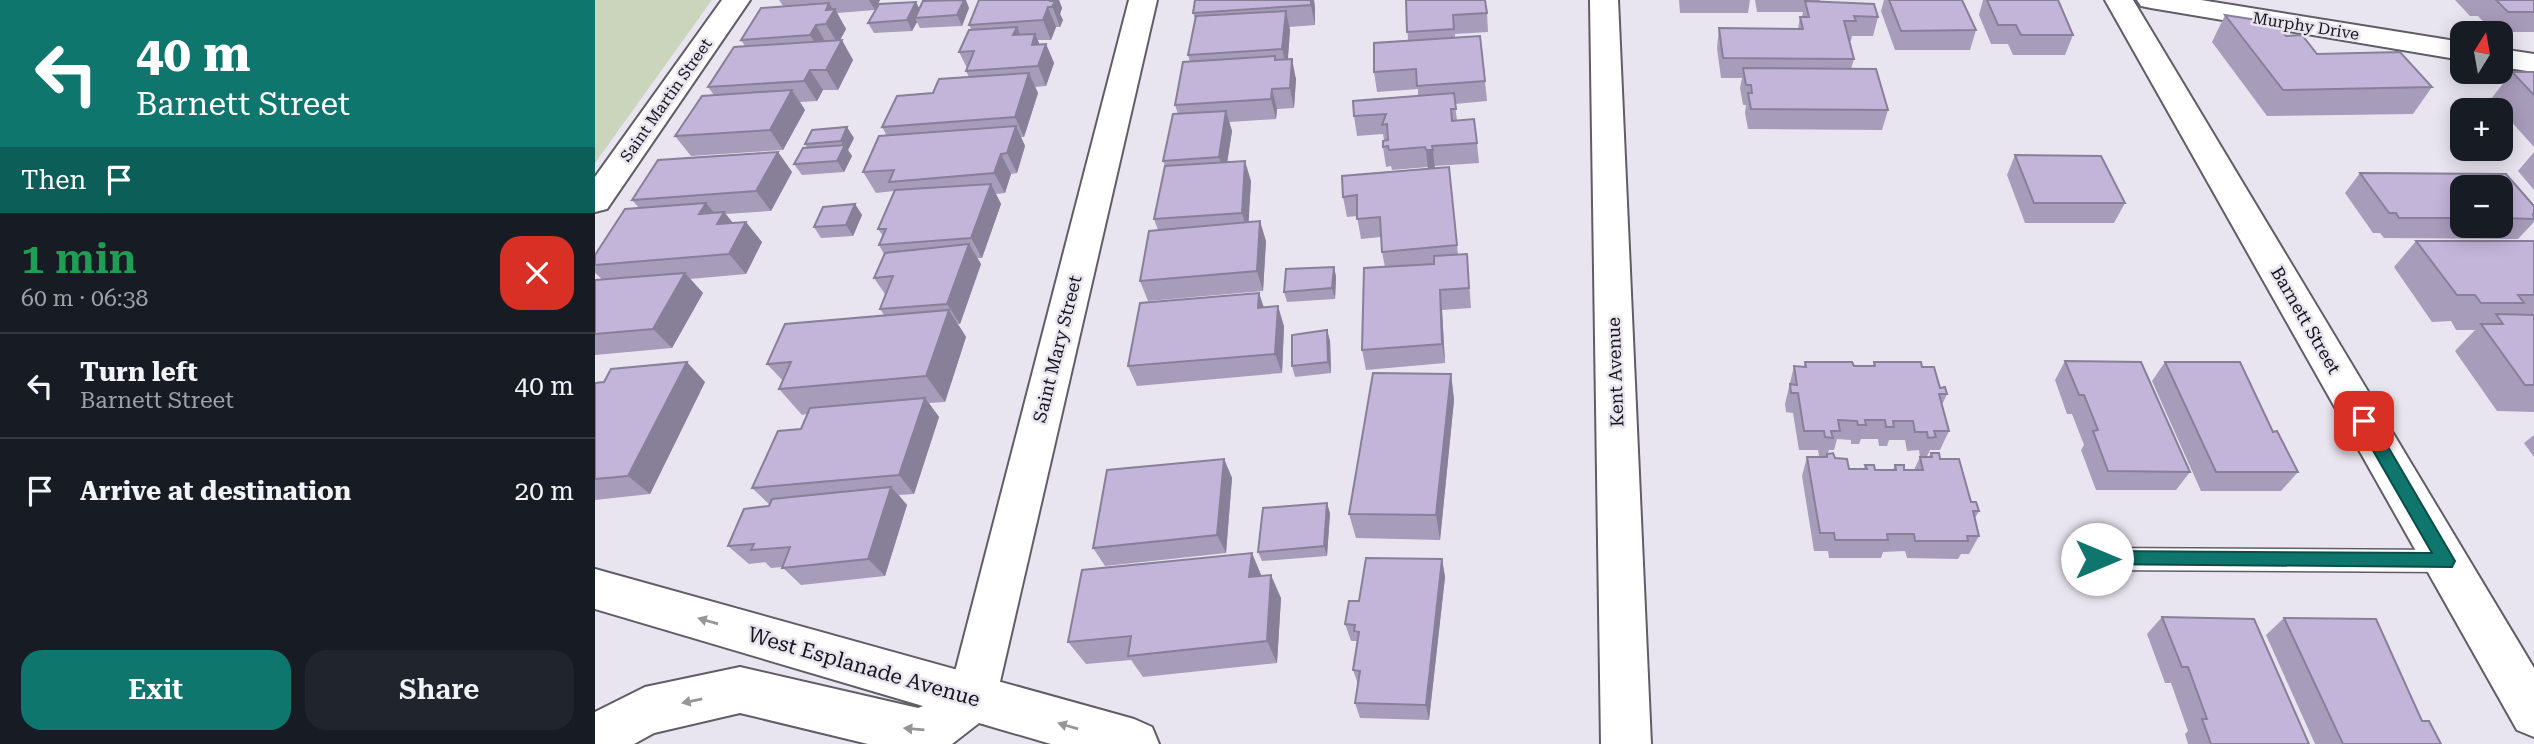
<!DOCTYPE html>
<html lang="en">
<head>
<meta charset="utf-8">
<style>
	:root { --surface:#171b24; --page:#20242c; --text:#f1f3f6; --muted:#9ea1a6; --line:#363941; --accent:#0f766e }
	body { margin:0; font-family:"Roboto Serif",serif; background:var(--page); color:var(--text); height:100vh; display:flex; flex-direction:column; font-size:26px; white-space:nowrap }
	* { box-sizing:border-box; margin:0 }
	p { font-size:23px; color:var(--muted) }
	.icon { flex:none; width:38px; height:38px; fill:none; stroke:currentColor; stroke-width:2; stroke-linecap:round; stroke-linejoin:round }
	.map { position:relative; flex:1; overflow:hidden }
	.sheet { display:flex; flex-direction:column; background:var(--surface); width:595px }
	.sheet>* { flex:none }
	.top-card { background:#0f766e; color:#fff; overflow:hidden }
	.needle { width:46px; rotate:11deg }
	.buttons { position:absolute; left:1855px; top:21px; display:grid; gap:14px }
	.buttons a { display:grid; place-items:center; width:63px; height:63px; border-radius:14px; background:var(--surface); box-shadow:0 4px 18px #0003; font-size:35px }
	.pin { position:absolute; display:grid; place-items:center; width:60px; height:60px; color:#fff; margin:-30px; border-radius:14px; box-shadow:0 4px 10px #0006 }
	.me { position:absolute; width:77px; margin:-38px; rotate:90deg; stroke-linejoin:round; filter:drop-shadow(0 0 5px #0008) }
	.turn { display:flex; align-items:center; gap:24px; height:147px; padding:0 21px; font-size:32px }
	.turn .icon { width:91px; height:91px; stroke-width:2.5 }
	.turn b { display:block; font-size:49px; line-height:60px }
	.then { display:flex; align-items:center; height:66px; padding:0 21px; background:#0003; gap:14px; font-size:26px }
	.round { display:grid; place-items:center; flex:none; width:74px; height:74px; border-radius:21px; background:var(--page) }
	.overview { display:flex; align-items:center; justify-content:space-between; height:119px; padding:0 21px }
	h1 { font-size:42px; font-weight:600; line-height:52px; color:#1e9e55 }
	.action { display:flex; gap:14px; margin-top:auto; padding:14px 21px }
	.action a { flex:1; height:80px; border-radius:21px; background:var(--accent); color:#fff; font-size:28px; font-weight:600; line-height:80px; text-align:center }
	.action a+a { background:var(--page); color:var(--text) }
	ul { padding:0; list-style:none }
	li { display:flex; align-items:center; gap:21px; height:105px; padding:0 21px; border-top:2px solid var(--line) }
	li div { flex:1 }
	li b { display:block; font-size:26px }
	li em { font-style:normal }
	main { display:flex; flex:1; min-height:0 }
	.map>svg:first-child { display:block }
	.green { fill:#cbd5bc }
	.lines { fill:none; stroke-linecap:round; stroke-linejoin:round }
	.service-casing { stroke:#605d66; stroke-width:3 }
	.minor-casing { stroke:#605d66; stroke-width:4 }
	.secondary-casing { stroke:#605d66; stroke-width:4 }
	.service { fill:#fff; fill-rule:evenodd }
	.minor { fill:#fff; fill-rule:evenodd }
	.secondary { fill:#fff; fill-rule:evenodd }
	.wall { fill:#a89cbb; fill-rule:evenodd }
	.shaded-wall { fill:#887f99 }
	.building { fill:#c3b5da; stroke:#887f99; stroke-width:2 }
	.oneway { fill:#969597 }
	.route { fill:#0f766e; stroke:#0a4d48; stroke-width:2 }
	.labels { text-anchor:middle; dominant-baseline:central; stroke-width:5; stroke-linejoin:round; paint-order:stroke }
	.far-street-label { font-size:16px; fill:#151418; stroke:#e9e5f0 }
	.street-label { font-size:18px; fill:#151418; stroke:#e9e5f0 }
	.near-street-label { font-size:21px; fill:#151418; stroke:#e9e5f0 }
</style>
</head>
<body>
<main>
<section class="sheet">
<div class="top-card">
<div class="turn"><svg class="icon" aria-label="left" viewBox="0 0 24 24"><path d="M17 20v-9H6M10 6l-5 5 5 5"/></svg><div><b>40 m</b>Barnett Street</div></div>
<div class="then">Then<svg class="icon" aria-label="arrive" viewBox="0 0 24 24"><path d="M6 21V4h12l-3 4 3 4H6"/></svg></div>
</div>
<div class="overview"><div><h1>1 min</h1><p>60 m · 06:38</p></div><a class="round" style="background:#d93025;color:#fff"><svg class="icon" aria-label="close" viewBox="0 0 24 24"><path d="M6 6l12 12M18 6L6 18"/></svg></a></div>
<ul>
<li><svg class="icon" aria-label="left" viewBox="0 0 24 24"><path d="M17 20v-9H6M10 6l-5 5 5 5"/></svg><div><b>Turn left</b><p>Barnett Street</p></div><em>40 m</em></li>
<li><svg class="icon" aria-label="arrive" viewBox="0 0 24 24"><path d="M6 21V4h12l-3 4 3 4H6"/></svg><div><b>Arrive at destination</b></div><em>20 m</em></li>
</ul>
<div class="action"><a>Exit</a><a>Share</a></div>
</section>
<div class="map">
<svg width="1939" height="744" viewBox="0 0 1939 744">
	<rect width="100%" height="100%" fill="#e9e5f0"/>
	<!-- green -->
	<polygon class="green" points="0,0 117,0 0,163"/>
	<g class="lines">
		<defs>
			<polygon id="service" points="1502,548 1851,550 1860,554 1863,561 1860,568 1851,572 1502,570 1493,566 1490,559 1493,552"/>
			<g id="minor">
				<polygon points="127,0 155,0 12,209 0,212 0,177"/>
				<polygon points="534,0 562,0 401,699 394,715 377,722 360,715 353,699"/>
				<polygon points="995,0 1023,0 1056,744 1006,744"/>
				<polygon points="1510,0 1538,0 1939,668 1939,737 1922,730"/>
				<polygon points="1542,0 1606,0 1867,42 1867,60 1556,8 1546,6"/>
				<polygon points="1906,49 1939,54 1939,72 1906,67"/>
			</g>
			<polygon id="secondary" points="0,569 539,719 557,727 564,744 456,744 384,723 357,744 273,744 145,713 59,733 39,744 0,744 0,712 50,687 145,667 323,708 328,706 0,609"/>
		</defs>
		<!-- service casing -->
		<use href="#service" class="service-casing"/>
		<!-- minor casing -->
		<use href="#minor" class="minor-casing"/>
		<!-- secondary casing -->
		<use href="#secondary" class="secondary-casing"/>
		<!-- service -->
		<use href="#service" class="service"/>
		<!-- minor -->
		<use href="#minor" class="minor"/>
		<!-- secondary -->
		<use href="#secondary" class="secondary"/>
	</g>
	<!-- wall -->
	<g class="wall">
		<polygon points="184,0 285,0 280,9 321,2 324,8 374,8 367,26 325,28 322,22 317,31 279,33 273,23 280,10 242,13 251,29 245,40 258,60 243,90 228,90 222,101 205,102 210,110 188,150 96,156 80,136 119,95 113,87 150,46 146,40 188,6"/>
		<polygon points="384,0 464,0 467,8 465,14 468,20 465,27 461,27 456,40 443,40 444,44 451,44 459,63 451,86 440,87 443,93 429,137 426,137 430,146 422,173 416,174 410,193 401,194 406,204 387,258 382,258 386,264 365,324 363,324 371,337 350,402 334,403 344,417 319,494 304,495 312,505 290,576 206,585 187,567 176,568 170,562 154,564 133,546 174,506 175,505 157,488 206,429 212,414 207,415 184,389 188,381 172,364 289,315 285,309 290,294 279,278 289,254 284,245 288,236 283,229 299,191 281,193 268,172 292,136 287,127 338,93 374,77 371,71 372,68 364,52 376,29 374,25"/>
		<polygon points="719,0 720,9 720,25 694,27 695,30 693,59 701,79 699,108 682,109 681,119 634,122 637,131 632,162 656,181 653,222 671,241 668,291 553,301 545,281 563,230 559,219 570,166 568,161 583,114 580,105 595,62 593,55 600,19 598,13"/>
		<polygon points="811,0 892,13 893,32 860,34 860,37 890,81 892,101 860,104 862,121 882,143 884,163 840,166 840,168 854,167 863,255 872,254 876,308 847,310 850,363 771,370 767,350 790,267 787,252 786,237 766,239 762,216 752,217 748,197 833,169 833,167 797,170 796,166 791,167 788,147 789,141 788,134 762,136 759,116 823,96 823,89 782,92 779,72 813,40"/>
		<polygon points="1084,0 1155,0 1153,13 1085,13"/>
		<polygon points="1160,0 1225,0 1225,2 1283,17 1278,36 1257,36 1256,41 1254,41 1259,59 1256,69 1293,110 1287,130 1153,129 1150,113 1151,105 1148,105 1145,88 1147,78 1126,78 1122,48 1124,28 1203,29 1205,17 1207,17 1208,12 1162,12"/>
		<polygon points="1289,0 1367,0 1381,30 1375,50 1300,50 1286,11"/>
		<polygon points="1388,0 1463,0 1478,35 1470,55 1418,55 1413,44 1396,44 1384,15"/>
		<polygon points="1860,0 1939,0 1939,32 1898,32 1883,16 1875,16"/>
		<polygon points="1630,15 1691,36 1722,54 1837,87 1818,114 1672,116 1617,42"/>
		<polygon points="1917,72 1939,72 1939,147 1896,99"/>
		<polygon points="259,138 253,150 257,156 249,172 207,175 199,164 212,147 210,144"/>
		<polygon points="183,152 197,172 176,211 131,214 138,223 167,242 151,274 95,279 108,293 77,348 0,355 0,280 7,279 0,273 0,255 44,208 37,200"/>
		<polygon points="1939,152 1939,190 1923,171"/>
		<polygon points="1420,155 1530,203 1519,223 1430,223 1412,175"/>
		<path d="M1765 173 1911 174 1939 206V222L1923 239 1789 238 1785 233H1778L1750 193ZM1867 187H1906V226H1867Z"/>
		<polygon points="260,204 267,215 258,236 226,238 219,227"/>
		<polygon points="1821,241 1939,241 1939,412 1902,411 1860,351 1880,330 1861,330 1856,321 1837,322 1799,267"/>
		<polygon points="739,267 741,277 740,299 692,302 689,292"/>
		<polygon points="664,293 669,307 689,326 687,373 542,386 533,366"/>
		<polygon points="732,330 735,341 736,373 700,377 697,366"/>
		<polygon points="1470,361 1595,472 1581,490 1501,490 1486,450 1489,445 1477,414 1472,414 1460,380"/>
		<polygon points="1210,362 1259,366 1278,366 1279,362 1327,367 1345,388 1352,394 1347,405 1354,431 1345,450 1335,450 1332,456 1325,457 1324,450 1312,451 1310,440 1294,440 1292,446 1284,446 1283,439 1266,439 1264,444 1256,444 1256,440 1242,439 1239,450 1234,450 1233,453 1254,469 1269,469 1270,465 1280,470 1298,470 1300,465 1309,470 1319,470 1325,457 1334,457 1336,453 1345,459 1384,511 1380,518 1384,536 1374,554 1366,554 1363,559 1312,558 1310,551 1288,552 1286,558 1234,558 1233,551 1219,551 1207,476 1212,457 1231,457 1224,456 1223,450 1204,450 1198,413 1191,412 1190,404 1199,366 1209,366"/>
		<polygon points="1570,362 1678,432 1703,472 1686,491 1606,491 1557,381"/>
		<polygon points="856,374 859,400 845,540 761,538 754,514"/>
		<polygon points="9,382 110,382 55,494 0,500 0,383"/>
		<polygon points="1939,435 1939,457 1929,443"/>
		<polygon points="629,459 637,478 631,553 510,566 498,548"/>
		<polygon points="735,513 732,556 667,561 663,552"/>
		<polygon points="847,559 850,577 834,720 765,718 760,703 763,684 758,670 763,643 762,641 756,641 750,624 764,601"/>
		<polygon points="667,576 686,598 682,663 548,677 536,660 491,664 473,642"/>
		<polygon points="1567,617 1714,744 1593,744 1590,734 1593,731 1576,683 1570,683 1552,634"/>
		<polygon points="1689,618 1827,721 1846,744 1720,744 1671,635"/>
	</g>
	<!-- shaded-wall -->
	<g class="shaded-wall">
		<polygon points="274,0 285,0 280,10"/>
		<polygon points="369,0 371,0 374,8 367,26 362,15"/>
		<polygon points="455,0 464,0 467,8 465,14 468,20 465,27"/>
		<polygon points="716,0 719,0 720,9 720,25 716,5"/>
		<polygon points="321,2 326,12 320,18 322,22 317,31 312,20"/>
		<polygon points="234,3 239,11 240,9 251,29 243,44 231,24 231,10"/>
		<polygon points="453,7 461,27 456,40 448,20"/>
		<polygon points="691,11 695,30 692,69 687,49"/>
		<polygon points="221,25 232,45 227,55 215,35"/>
		<polygon points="422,27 430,47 418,35"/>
		<polygon points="440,34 448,52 451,44 459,63 451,86 443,66 437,45"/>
		<polygon points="247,40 258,60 243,90 231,70"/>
		<polygon points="697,59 701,79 699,108 695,88"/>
		<polygon points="215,70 228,90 222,101 209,81"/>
		<polygon points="434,73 443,93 429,137 420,117"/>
		<polygon points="677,89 682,109 681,119 676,99"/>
		<polygon points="197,90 210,110 188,150 175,130"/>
		<polygon points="631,111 637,131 630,177 624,157"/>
		<polygon points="421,126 430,146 422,173 412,153"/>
		<polygon points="252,127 259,138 253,150 257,156 249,172 242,161 249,147 246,141"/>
		<polygon points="831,150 838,150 840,170 833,170"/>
		<polygon points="183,152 197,172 176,211 161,191"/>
		<polygon points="406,154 416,174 410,193 399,173"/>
		<polygon points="650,161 656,181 653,233 647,213"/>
		<polygon points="396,184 406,204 387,258 376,238"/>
		<polygon points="111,203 125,220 129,212 145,232 120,234 104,214"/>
		<polygon points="260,204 267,215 258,236 251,225"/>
		<polygon points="665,221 671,241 668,291 662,271"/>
		<polygon points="151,222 167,242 151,274 134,254"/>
		<polygon points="374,244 386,264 365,324 352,304"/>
		<polygon points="739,267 741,277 740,299 737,288"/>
		<polygon points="90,273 108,293 77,348 58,329"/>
		<polygon points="845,290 847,310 850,363 847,344"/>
		<polygon points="664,293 670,313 663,308"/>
		<polygon points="683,306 689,326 687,373 680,354"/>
		<polygon points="354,310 371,337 350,402 331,376"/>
		<polygon points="732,330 735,341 736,373 733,362"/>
		<polygon points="92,362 110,382 55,494 33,476"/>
		<polygon points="856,374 859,400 845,540 841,515"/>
		<polygon points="330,398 344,417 319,494 304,475"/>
		<polygon points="629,459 637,478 631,553 622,535"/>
		<polygon points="296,487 312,505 290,576 273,559"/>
		<polygon points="732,503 735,513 732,556 729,546"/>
		<polygon points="657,553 667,577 654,577"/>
		<polygon points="847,559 850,577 834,720 831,705"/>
		<polygon points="676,575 686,598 682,663 672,641"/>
	</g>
	<!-- building -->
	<g class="building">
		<polygon points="369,0 362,15 320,18 328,1"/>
		<polygon points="384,0 455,0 455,1 460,1 457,7 453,7 448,20 374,25"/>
		<polygon points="600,0 716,0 716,5 598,13"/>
		<polygon points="811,0 890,0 892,13 858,15 859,29 812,32"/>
		<polygon points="1294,0 1367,0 1381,30 1306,31"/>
		<polygon points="1392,0 1463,0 1478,35 1426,35 1421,25 1403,25"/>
		<polygon points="1901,0 1939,0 1939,12 1913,12"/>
		<polygon points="1210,1 1279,4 1283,17 1259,16 1261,21 1249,21 1259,59 1128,58 1124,28 1208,29 1205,17 1214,17"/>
		<polygon points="321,2 312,20 273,23 284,4"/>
		<polygon points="234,3 231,10 240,9 231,24 221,25 215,35 146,40 166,8"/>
		<polygon points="691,11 687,49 593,55 601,16"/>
		<polygon points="1630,15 1681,23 1691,36 1707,35 1722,54 1805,52 1837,87 1688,90"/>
		<polygon points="422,27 418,35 440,34 437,45 451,44 443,66 371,71 379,51 364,52 374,30"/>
		<polygon points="885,36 890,81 822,86 821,69 779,72 779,43"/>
		<polygon points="247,40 231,70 215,70 209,81 113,87 139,47"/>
		<polygon points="680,56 680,60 697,59 695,88 677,89 676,99 580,105 588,62"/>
		<polygon points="1148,68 1281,69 1293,110 1156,109 1153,93 1157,93 1156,85 1151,85"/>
		<polygon points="1917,72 1939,72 1939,95"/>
		<polygon points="434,73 420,117 287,127 302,96 338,93 344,79"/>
		<polygon points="197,90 175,130 80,136 107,96"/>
		<polygon points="859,93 861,109 856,109 857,121 879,119 882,143 837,146 838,150 831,150 830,147 794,150 793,146 788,147 788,141 793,140 792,124 787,125 791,114 759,116 758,101"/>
		<polygon points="631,111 624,157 568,161 578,114"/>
		<polygon points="421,126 412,153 406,154 399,173 294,182 299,170 268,172 284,136"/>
		<polygon points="252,127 246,141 210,144 217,130"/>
		<polygon points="250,145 242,161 199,164 208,148"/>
		<polygon points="183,152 161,191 37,200 63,160"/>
		<polygon points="1420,155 1506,156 1530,203 1439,203"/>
		<polygon points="650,161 647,213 559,219 570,166"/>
		<polygon points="854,167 862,245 787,252 785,217 762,219 762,195 748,197 747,176"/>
		<polygon points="1765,173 1911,174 1939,206 1939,214 1938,214 1939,219 1906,218 1906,187 1867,187 1867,218 1804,218 1801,213 1794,213"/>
		<polygon points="396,184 376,238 284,245 291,229 283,229 300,190"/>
		<polygon points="111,203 104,214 129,212 122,224 151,222 134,254 0,265 0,255 30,209"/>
		<polygon points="260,204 251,225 219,227 228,207"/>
		<polygon points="665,221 662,271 545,281 554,231"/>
		<polygon points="1821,241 1939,241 1939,295 1923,295 1929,303 1886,303 1880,295 1862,295"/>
		<polygon points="374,244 352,304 285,309 298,276 279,278 290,253"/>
		<polygon points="872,254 874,288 845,290 847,344 767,350 769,268 839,264 839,256"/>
		<polygon points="739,267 737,288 689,292 691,269"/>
		<polygon points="90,273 58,329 0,334 0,280"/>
		<polygon points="664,293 663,308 683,306 680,354 533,366 545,303"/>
		<polygon points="354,310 331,376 184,389 196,362 172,364 190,324"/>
		<polygon points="1901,314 1939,315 1939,385 1930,385 1886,324 1908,324"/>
		<polygon points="732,330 733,362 697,366 697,335"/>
		<polygon points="1470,361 1546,362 1595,472 1513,471 1498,431 1503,430 1489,395 1484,395"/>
		<polygon points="92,362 33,476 0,479 0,383 9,382 16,369"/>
		<polygon points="1210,362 1257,362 1259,366 1280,366 1279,362 1326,362 1327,367 1339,367 1345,388 1350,387 1352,394 1344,394 1354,431 1339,431 1341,437 1333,438 1332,432 1320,432 1318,421 1298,421 1299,427 1291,427 1290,420 1270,420 1271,425 1263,425 1262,421 1243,420 1245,431 1236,431 1238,438 1230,437 1229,431 1209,431 1203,393 1196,393 1195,384 1202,385 1199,366 1211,367"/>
		<polygon points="1570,362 1645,362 1678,432 1682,431 1703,472 1621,472"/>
		<polygon points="778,373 856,374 841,515 754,514"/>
		<polygon points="330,398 304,475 157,488 183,431 206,429 215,408"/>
		<polygon points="1238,453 1240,458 1252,459 1254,469 1272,469 1270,465 1279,465 1280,470 1301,470 1300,465 1309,465 1309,470 1328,470 1325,457 1337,457 1336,453 1344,453 1345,459 1364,459 1376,502 1381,502 1384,511 1378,511 1384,536 1372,536 1373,541 1320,541 1319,534 1292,534 1293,540 1240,540 1239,533 1225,533 1212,457 1232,457 1232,454"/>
		<polygon points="629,459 622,535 498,548 512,470"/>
		<polygon points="296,487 273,559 187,568 195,547 156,550 159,544 133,546 149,509 174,506 177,499"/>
		<polygon points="732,503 729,546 663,552 668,508"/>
		<polygon points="657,553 654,577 676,575 672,641 533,656 536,636 473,642 487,570"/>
		<polygon points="771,558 847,559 831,705 760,703 765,671 758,670 764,632 759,631 760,625 750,624 754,601 764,601"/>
		<polygon points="1567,617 1659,619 1714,744 1616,744 1607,719 1612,719 1593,667 1587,667"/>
		<polygon points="1689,618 1781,619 1827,721 1834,721 1846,744 1748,744"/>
	</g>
	<!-- one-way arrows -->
	<defs><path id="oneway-solid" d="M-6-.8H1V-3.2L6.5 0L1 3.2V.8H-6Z" transform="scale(1.75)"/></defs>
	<g class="oneway">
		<use href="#oneway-solid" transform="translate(113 621) rotate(-164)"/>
		<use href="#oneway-solid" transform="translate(97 701) rotate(168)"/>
		<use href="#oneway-solid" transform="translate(473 726) rotate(-164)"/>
		<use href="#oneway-solid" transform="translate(319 729) rotate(-175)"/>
	</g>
	<!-- route -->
	<polygon class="route" points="1769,414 1775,416 1857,556 1860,561 1857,567 1495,564 1493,559 1495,553 1502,551 1837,553 1761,421"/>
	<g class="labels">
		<!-- far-street labels -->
		<g class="far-street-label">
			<text transform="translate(1711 26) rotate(9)">Murphy Drive</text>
			<text transform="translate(71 100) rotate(-55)">Saint Martin Street</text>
		</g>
		<!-- street labels -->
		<g class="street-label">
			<text transform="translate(1711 320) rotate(60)">Barnett Street</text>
			<text transform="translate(462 349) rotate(-76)">Saint Mary Street</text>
			<text transform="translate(1020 372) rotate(-92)">Kent Avenue</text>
		</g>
		<!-- near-street labels -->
		<g class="near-street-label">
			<text transform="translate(269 667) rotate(16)">West Esplanade Avenue</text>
		</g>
	</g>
</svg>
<div class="buttons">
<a><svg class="needle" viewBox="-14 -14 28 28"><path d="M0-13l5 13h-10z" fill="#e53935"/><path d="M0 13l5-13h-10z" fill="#9ea1a6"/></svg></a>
<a>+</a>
<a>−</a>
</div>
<div class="pin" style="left:1769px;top:421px;background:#d93025"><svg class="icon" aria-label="arrive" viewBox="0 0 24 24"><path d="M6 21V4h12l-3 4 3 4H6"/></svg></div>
<svg class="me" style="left:1502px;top:559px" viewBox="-20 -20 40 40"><circle r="19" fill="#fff"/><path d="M0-13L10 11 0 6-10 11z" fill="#0f766e"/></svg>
</div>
</main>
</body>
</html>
